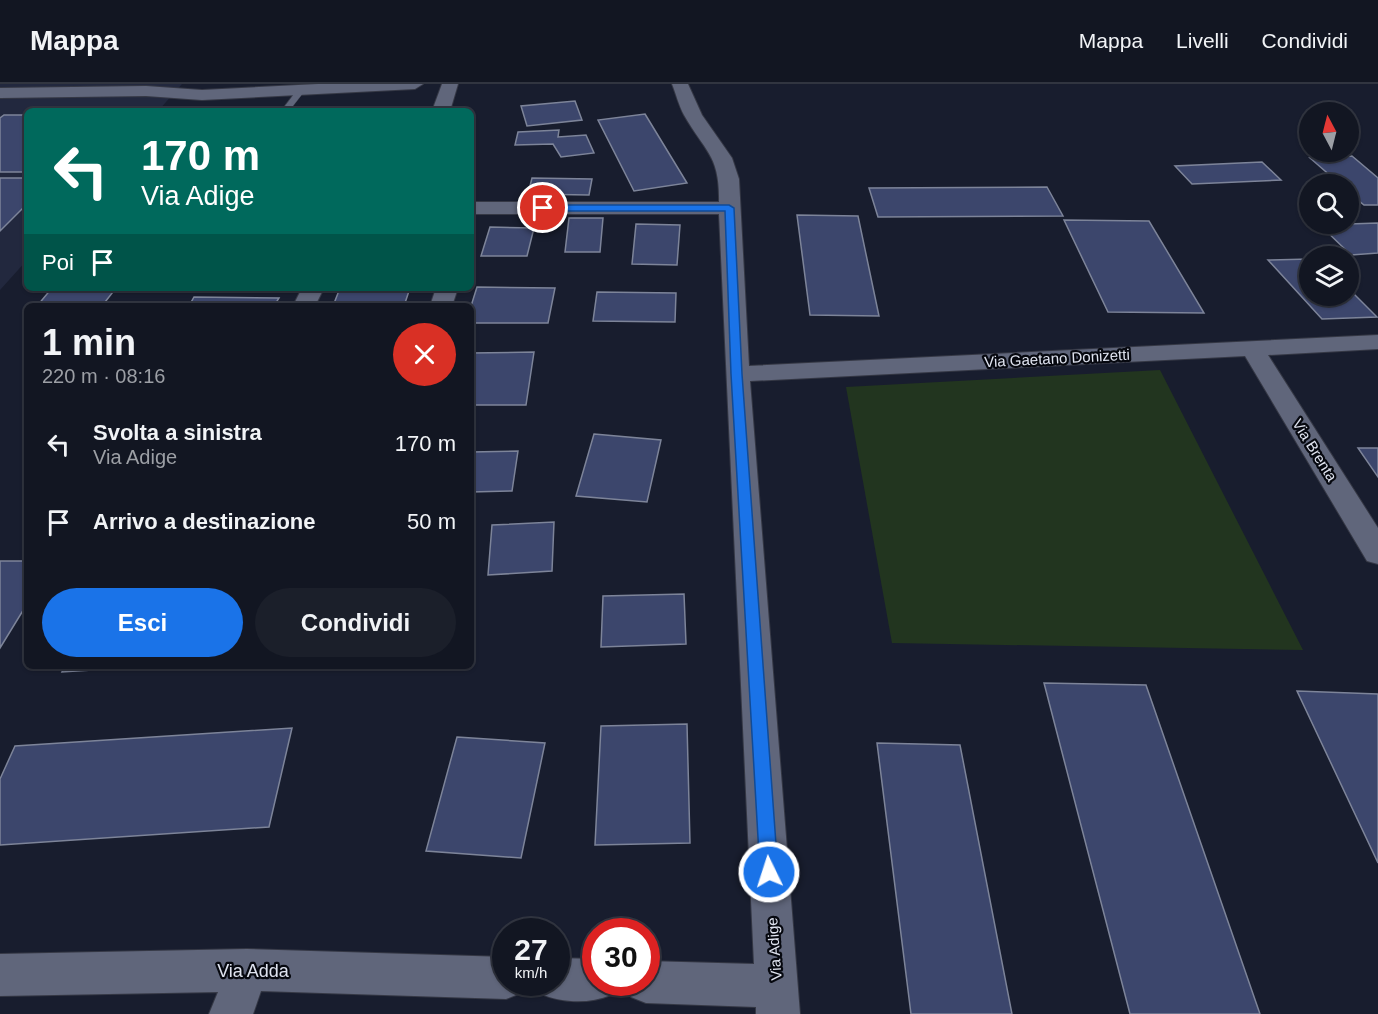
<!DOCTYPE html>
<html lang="it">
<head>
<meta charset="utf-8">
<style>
	:root { --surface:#121622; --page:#1b1f2a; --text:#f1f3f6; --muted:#9c9fa5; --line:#313540; --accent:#1a73e8 }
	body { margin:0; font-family:Arial,sans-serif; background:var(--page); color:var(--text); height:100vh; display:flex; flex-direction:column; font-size:22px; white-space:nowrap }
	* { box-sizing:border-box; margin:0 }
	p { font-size:20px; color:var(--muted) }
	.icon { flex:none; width:33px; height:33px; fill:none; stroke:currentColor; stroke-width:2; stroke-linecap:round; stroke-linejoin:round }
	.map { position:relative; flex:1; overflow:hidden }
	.panel { position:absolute; left:24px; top:219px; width:450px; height:366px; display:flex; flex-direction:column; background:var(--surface); border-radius:9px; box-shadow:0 2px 4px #0004,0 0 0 2px var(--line) }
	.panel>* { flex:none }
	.banner { position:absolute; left:24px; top:24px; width:450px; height:183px; border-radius:9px; box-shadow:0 2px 4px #0004,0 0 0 2px var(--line); background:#00695c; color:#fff; overflow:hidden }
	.needle { width:39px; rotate:353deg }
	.controls { position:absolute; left:1299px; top:18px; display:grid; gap:12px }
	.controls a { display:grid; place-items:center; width:60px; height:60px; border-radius:50%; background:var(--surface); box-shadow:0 2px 4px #0004,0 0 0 2px var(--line); font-size:30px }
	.speed { position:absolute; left:492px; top:834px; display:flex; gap:12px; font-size:30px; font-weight:700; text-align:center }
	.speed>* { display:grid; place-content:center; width:78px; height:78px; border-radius:50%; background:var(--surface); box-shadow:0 2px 4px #0004,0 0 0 2px var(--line); line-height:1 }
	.speed small { font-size:15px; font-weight:400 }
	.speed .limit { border:9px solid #d22; background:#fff; color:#111 }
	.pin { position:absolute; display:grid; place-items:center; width:51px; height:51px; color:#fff; margin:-26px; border:3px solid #fff; border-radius:50%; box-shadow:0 2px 6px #0007 }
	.me { position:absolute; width:66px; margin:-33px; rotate:356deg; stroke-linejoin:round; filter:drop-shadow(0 0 4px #0008) }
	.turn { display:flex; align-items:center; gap:21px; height:126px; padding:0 18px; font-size:27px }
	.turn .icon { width:78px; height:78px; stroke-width:2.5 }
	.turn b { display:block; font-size:42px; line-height:51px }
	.then { display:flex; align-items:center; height:57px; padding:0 18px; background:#0003; gap:12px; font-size:22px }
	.round { display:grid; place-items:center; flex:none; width:63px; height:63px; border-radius:32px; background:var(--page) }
	.summary { display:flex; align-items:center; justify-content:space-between; height:102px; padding:0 18px }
	h1 { font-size:36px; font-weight:800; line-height:45px }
	.button { display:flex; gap:12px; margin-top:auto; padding:12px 18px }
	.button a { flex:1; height:69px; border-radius:36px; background:var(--accent); color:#fff; font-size:24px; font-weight:800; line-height:69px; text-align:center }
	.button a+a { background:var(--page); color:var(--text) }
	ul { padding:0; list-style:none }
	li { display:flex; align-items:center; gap:18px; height:78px; padding:0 18px }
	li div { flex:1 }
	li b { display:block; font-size:22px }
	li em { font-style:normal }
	header { display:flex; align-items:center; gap:36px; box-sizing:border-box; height:84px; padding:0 30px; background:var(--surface); border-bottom:2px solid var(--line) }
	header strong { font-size:28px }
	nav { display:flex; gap:33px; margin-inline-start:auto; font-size:21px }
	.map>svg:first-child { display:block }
	.built { fill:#22283e }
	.green { fill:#22351f }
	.building { fill:#3c466c; stroke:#7d8499; stroke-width:1.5 }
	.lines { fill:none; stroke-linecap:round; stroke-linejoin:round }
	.lane-casing { stroke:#353845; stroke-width:1 }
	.street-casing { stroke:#353845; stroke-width:2 }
	.lane { fill:#60667b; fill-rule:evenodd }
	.street { fill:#60667b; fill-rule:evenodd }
	.route { fill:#1a73e8; stroke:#114b97; stroke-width:1.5 }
	.labels { text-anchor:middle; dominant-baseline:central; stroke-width:4.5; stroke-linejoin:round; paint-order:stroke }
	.street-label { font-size:15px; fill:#e0e4f0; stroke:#06080f }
	.near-street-label { font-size:18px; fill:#e0e4f0; stroke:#06080f }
</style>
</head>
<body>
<header>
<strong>Mappa</strong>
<nav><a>Mappa</a><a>Livelli</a><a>Condividi</a></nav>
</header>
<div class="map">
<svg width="1378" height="930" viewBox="0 0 1378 930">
	<rect width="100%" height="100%" fill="#181d2e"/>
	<!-- built -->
	<polygon class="built" points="0,0 182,0 158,27 27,27 27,176 0,206"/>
	<!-- green -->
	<polygon class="green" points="1160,286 1303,566 892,559 846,303"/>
	<!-- building -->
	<g class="building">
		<polygon points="575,17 582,36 527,42 521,22"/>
		<polygon points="645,30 687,99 634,107 598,36"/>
		<polygon points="4,31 27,31 27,88 0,88 0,34"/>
		<polygon points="559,46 558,53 586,51 594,69 561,73 553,60 515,61 518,48"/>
		<polygon points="1352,72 1378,94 1378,121 1364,121 1348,108 1348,100 1340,100 1310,74"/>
		<polygon points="1262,78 1281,96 1192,100 1175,82"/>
		<polygon points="0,94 27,94 27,120 0,147"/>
		<polygon points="532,94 592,95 589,111 528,110"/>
		<polygon points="1047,103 1063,132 878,133 869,104"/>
		<polygon points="797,131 858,132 879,232 810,231"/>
		<polygon points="569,134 603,134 600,168 565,168"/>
		<polygon points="1064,136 1149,137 1204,229 1108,228"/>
		<polygon points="1378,139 1378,169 1351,171 1320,141"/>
		<polygon points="636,140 680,141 677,181 632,180"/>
		<polygon points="490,143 534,144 527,172 481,172"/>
		<polygon points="1310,175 1310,212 1348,212 1348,204 1377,233 1322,235 1268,176"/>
		<polygon points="477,203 555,204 548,239 471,239 471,222"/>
		<polygon points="52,204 116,204 102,222 37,222"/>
		<polygon points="340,204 410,204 404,222 333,222"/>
		<polygon points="597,208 676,209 675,238 593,237"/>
		<polygon points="194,213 279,214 274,222 189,222"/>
		<polygon points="534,268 526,321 471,321 471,269"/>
		<polygon points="594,350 661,356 647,418 576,412"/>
		<polygon points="1358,364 1378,364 1378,393"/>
		<polygon points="518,367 512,407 471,408 471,368"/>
		<polygon points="554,438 552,487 488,491 492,441"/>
		<polygon points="0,477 27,477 27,520 0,564"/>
		<polygon points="684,510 686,560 601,563 603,512"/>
		<polygon points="65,582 157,582 62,588"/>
		<polygon points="1044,599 1146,601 1260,930 1130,930"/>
		<polygon points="1297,607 1378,610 1378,779"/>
		<polygon points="687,640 690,759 595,761 601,642"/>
		<polygon points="292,644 269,743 0,761 0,695 15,662"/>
		<polygon points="457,653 545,659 521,774 426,767"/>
		<polygon points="877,659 960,661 1012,930 911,930"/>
	</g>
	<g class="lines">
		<defs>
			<polygon id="lane" points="300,2 307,4 289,27 281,27"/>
			<g id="street">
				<polygon points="318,0 423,0 415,5 202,16 146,12 0,14 0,4 146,2 202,6"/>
				<polygon points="442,0 458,0 450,27 432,27"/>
				<path d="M672 0H688L702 31 732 74 739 95 749 282 1378 251V265L1268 271 1378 444V480L1367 477 1245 272 750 297 800 930H756V923L646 919 631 913 625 898H646V877L754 880 719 130H471V118H719C720 71 705 68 684 31 679 22 676 10 672 0Z"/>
				<polygon points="302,204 324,204 315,222 293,222"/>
				<polygon points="436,204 458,204 452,222 430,222"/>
				<polygon points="247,865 506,873 506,898 525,898 521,909 506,915 261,907 253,930 209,930 218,908 0,912 0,870"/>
				<path d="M556 874 596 875V898H616L611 911C589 920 563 919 541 910L536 898H556Z"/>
			</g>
		</defs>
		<!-- lane casing -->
		<use href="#lane" class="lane-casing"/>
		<!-- street casing -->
		<use href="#street" class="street-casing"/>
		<!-- lane -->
		<use href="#lane" class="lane"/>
		<!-- street -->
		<use href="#street" class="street"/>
	</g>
	<!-- route -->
	<polygon class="route" points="729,121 734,124 742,290 778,788 776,794 769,797 763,794 760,788 731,290 725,127 543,127 538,124 543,121"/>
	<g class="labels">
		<!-- street labels -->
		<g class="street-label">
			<text transform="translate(1057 274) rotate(-3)">Via Gaetano Donizetti</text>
			<text transform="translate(1315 366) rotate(58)">Via Brenta</text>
			<text transform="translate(774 865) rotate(-94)">Via Adige</text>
		</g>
		<!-- near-street labels -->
		<g class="near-street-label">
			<text x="253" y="887">Via Adda</text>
		</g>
	</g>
</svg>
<div class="controls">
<a><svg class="needle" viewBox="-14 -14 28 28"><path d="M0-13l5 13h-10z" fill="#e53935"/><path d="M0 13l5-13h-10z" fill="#9c9fa5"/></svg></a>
<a><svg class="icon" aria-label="search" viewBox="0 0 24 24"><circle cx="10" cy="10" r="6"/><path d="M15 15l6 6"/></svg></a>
<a><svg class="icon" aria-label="layers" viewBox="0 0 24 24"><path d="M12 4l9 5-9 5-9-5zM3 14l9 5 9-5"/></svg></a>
</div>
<div class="speed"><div>27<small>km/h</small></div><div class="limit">30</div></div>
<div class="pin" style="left:543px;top:124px;background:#d93025"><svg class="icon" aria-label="arrive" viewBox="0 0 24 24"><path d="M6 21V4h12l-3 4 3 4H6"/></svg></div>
<svg class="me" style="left:769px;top:788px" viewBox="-20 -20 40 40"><circle r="17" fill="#1a73e8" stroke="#fff" stroke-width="3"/><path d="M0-11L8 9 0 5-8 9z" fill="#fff"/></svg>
<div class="banner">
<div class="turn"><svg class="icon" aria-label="left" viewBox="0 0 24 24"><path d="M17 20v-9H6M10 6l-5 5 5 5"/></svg><div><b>170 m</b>Via Adige</div></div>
<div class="then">Poi<svg class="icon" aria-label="arrive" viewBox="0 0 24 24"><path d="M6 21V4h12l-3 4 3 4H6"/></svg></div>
</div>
<section class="panel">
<div class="summary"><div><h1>1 min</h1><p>220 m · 08:16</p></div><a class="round" style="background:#d93025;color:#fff"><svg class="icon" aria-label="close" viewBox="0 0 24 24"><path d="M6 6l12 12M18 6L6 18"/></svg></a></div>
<ul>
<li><svg class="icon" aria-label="left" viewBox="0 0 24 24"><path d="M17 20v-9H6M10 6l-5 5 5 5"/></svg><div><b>Svolta a sinistra</b><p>Via Adige</p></div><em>170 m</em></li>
<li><svg class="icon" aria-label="arrive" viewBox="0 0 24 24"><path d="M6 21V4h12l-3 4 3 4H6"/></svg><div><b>Arrivo a destinazione</b></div><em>50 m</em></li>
</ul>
<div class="button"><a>Esci</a><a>Condividi</a></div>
</section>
</div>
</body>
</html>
